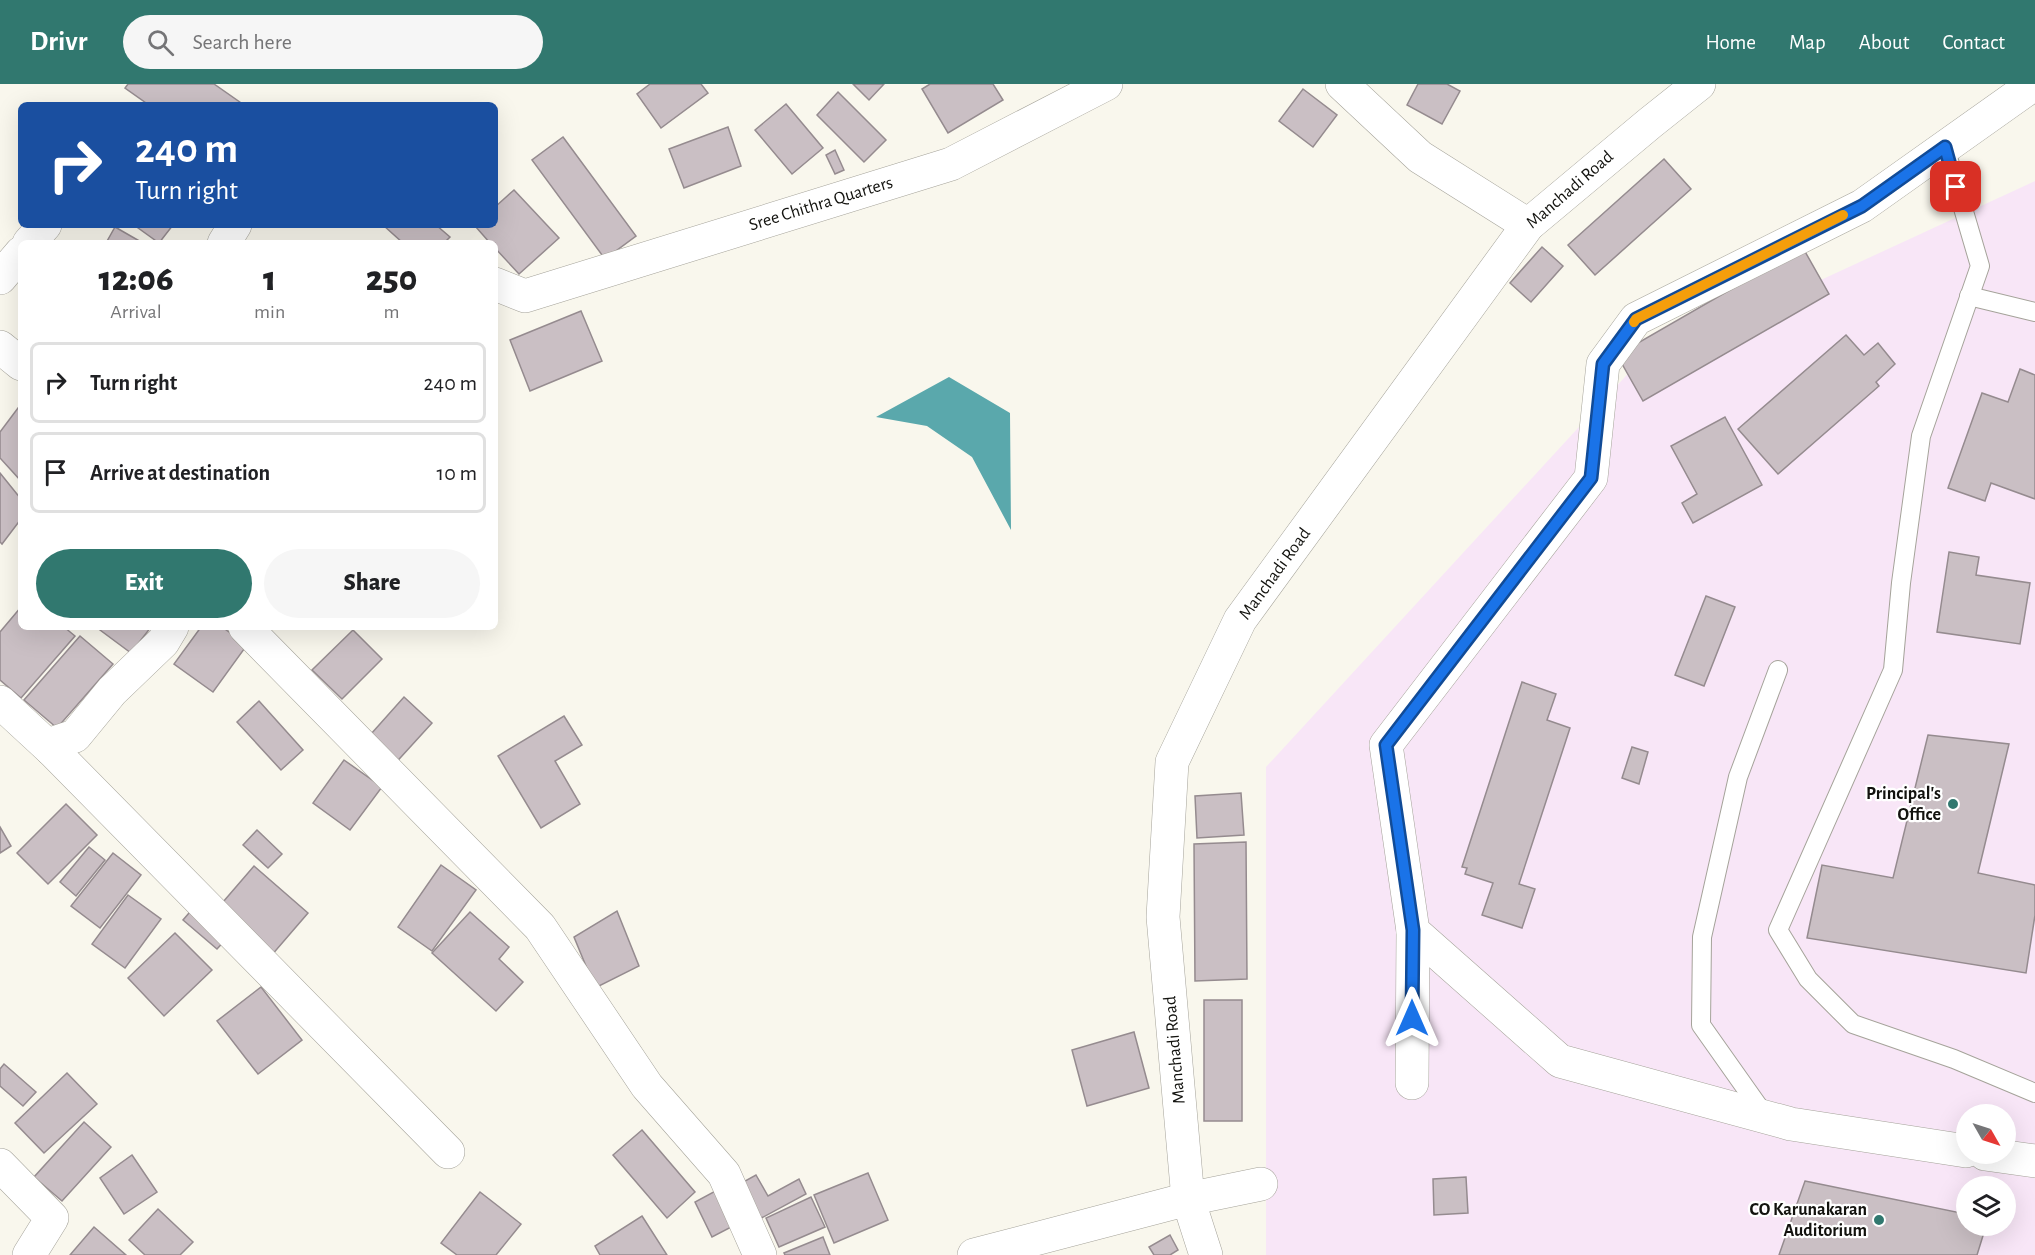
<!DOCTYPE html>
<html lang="en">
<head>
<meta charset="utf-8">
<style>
	:root { --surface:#fff; --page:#f6f6f6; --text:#202124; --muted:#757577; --line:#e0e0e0; --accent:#31786f }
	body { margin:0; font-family:"Alegreya Sans",sans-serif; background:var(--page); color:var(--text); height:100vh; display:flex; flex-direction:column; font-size:22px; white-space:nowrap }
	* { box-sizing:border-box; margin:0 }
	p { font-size:20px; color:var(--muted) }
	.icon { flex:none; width:33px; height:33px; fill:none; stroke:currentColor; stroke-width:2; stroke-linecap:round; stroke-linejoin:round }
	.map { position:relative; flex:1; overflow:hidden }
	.drawer { position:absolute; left:18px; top:156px; width:480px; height:390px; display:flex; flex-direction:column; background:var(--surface); border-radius:9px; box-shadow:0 6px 24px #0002 }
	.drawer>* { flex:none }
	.banner { position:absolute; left:18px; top:18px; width:480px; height:126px; border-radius:9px; box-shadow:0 6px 24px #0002; background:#1a4fa0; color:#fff; overflow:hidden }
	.needle { width:39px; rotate:129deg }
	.controls { position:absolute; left:1956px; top:1020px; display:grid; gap:12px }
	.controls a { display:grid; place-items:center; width:60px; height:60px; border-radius:50%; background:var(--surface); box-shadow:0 6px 24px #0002; font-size:30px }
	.pin { position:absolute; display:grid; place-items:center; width:51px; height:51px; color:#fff; margin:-26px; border-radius:12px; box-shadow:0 3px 9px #0006 }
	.me { position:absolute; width:66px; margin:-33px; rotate:0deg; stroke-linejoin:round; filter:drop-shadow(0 0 4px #0008) }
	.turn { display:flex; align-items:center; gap:21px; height:126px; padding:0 18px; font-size:27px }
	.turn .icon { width:78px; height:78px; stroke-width:2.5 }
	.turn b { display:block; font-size:42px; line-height:51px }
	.eta { display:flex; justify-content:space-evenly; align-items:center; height:102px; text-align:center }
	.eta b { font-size:36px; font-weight:800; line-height:42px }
	.button { display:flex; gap:12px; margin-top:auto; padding:12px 18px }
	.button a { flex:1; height:69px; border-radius:36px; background:var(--accent); color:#fff; font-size:24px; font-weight:800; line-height:69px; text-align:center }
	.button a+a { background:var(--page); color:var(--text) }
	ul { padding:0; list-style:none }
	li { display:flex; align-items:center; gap:18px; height:81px; margin:0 12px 9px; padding:0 6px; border:3px solid var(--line); border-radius:9px }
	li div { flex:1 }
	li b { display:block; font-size:22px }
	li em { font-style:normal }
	header { display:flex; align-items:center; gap:36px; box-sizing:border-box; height:84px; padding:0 30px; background:var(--accent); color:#fff }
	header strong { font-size:28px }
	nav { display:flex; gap:33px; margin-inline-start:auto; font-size:21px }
	.search { width:420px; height:54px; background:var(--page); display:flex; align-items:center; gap:15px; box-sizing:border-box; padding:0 21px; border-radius:33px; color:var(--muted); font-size:22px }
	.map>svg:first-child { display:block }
	.education { fill:#f8e6f7; fill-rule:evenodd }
	.water { fill:#5aa8ac }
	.building { fill:#cabfc4; stroke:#958b8f; stroke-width:1.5 }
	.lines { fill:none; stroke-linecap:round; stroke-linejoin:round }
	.service-casing { stroke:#a5a39a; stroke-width:20 }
	.minor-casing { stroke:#a5a39a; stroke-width:34 }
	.service { stroke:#fff; stroke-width:18 }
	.minor { stroke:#fff; stroke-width:33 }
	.route-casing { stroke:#114b97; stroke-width:15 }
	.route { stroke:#1a73e8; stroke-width:10 }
	.slow { stroke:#f59e0b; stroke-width:10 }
	.poi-dot { fill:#31786f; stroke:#fff; stroke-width:2 }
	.labels { text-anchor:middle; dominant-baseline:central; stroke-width:4.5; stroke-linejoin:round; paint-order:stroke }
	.street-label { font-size:18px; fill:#12120e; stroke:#fff }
	.poi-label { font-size:18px; font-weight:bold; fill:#12120e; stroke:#fff; text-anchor:end }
</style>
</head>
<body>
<header>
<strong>Drivr</strong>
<div class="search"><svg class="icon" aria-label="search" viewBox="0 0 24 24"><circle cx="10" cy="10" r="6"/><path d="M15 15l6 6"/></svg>Search here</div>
<nav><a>Home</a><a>Map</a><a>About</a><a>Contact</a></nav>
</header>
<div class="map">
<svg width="2035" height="1171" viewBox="0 0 2035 1171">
	<rect width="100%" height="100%" fill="#f9f7ed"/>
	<!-- education -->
	<path class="education" d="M2035 97V1171H1266V683L1635 282ZM1966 1030H2006V1070H1966ZM1966 1102H2006V1142H1966Z"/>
	<!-- water -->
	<polygon class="water" points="949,293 1010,329 1011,446 972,373 927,342 876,333"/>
	<!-- building -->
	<g class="building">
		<polygon points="128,0 214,0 244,21 149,21 125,4"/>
		<polygon points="650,0 701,0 708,9 661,44 637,10"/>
		<polygon points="853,0 884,0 869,16"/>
		<polygon points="930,0 993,0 1003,16 948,49 922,5"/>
		<polygon points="1418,0 1447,0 1460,7 1442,40 1407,21"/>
		<polygon points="1303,5 1337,31 1313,63 1279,37"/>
		<polygon points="838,8 886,56 864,78 817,31"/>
		<polygon points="786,20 823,64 792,90 755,46"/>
		<polygon points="728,43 741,82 684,104 669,65"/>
		<polygon points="563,53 636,152 605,175 532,76"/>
		<polygon points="835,66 844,86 835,90 826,71"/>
		<polygon points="1664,75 1691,105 1595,191 1568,161"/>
		<polygon points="514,106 559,154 519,190 495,164 495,159 490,159 475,142 495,141 495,123"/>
		<polygon points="134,141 173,141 159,159"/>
		<polygon points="383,141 436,141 450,153 444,159 403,159"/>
		<polygon points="115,143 143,159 106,159"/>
		<polygon points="1542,163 1563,182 1531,218 1510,199"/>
		<polygon points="1803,164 1829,210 1643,317 1617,271"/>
		<polygon points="581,227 602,277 530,307 510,256"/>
		<polygon points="1846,251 1864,271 1878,259 1895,280 1876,298 1879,302 1778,390 1738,345"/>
		<polygon points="2020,285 2035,291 2035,415 1991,399 1985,417 1948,404 1982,309 2008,318"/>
		<polygon points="21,320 21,397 0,374 0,348"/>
		<polygon points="1725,333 1762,401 1693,439 1682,419 1697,410 1671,362"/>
		<polygon points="0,389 21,415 21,435 2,460 0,458"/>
		<polygon points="1949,468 1979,473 1976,491 2030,499 2020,560 1937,548"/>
		<polygon points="1706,512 1735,523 1704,602 1675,591"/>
		<polygon points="21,523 21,543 64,543 75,552 21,614 0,596 0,548"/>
		<polygon points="96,543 151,543 131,569"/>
		<polygon points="201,543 222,543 247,561 213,608 174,580"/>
		<polygon points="353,546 382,575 342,615 312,586"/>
		<polygon points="80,552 113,580 57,644 24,616"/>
		<polygon points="1522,598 1556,610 1547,636 1570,644 1519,800 1535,805 1522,844 1482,831 1493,799 1465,790 1467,784 1462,783"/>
		<polygon points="404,613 432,639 391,684 363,659"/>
		<polygon points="259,617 303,666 281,686 237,638"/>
		<polygon points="564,632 582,661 555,677 580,720 541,744 498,672"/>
		<polygon points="1928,651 2009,660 1978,789 2035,801 2035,831 2026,889 1807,854 1822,781 1893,794"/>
		<polygon points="1632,663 1648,668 1639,700 1622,694"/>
		<polygon points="344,676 382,703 350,746 313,719"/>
		<polygon points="1241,709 1244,751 1197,754 1195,712"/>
		<polygon points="66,720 97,751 48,800 17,769"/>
		<polygon points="0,743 11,762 0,769"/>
		<polygon points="257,746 282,770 268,784 243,761"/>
		<polygon points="1246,758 1247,895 1195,897 1194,760"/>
		<polygon points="89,763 105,776 76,812 60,798"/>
		<polygon points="113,769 141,791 100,844 71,822"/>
		<polygon points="441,781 476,806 432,867 398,843"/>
		<polygon points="254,782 308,829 271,872 217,825"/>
		<polygon points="128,811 161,835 125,884 92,860"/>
		<polygon points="195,822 229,852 217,865 183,836"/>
		<polygon points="617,827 639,882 595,904 574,853"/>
		<polygon points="470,828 509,863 499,875 523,898 496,927 432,869"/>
		<polygon points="175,849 212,886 164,932 128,894"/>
		<polygon points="261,903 302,956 258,990 217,937"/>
		<rect x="1204" y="916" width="38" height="121"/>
		<polygon points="1134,948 1149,1004 1087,1022 1072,966"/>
		<polygon points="4,980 36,1008 23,1022 0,1002 0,985"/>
		<polygon points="67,989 97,1020 44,1069 15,1039"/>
		<polygon points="84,1038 111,1063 62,1117 34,1093"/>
		<polygon points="642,1046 695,1108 667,1134 613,1071"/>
		<polygon points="132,1071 157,1108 124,1130 100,1094"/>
		<polygon points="868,1089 888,1136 834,1159 814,1111"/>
		<polygon points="756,1091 768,1112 799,1095 806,1110 756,1137 736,1102"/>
		<polygon points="1466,1093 1468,1129 1434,1131 1433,1095"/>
		<polygon points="1805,1097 1966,1130 1966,1142 1986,1142 1977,1171 1779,1171"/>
		<polygon points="721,1104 739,1139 712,1153 695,1118"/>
		<polygon points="480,1108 521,1140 496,1171 457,1171 441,1159"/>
		<polygon points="811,1113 825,1143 779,1163 766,1134"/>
		<polygon points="158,1125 193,1158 180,1171 145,1171 129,1156"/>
		<polygon points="642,1132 667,1171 600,1171 595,1162"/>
		<polygon points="94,1143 126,1171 70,1171"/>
		<polygon points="1170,1151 1178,1166 1170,1171 1154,1171 1149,1163"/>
		<polygon points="823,1153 830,1171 785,1171 784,1169"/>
	</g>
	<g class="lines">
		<defs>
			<g id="service">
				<polyline points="1945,63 1980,182 1921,352 1901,499 1893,586 1778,846 1808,895 1853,940 1954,975 2035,1009"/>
				<polyline points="1969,212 2035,228"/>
				<polyline points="1766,1033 1701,941 1702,853 1738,693 1778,586"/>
			</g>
			<g id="minor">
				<polyline points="1342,0 1420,73 1528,141"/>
				<polyline points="29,159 45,141"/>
				<polyline points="224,159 235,141"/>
				<polyline points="0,194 21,169"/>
				<polyline points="495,200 525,212 951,80 1106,0"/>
				<polyline points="0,263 21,280"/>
				<polyline points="245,543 540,843 647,1002 724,1090 760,1171"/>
				<polyline points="0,618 51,665 57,658 75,652 112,607 163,558 172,543"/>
				<polyline points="51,665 448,1068"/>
				<polyline points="1412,999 1413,847"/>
				<polyline points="1966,1067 1791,1040 1560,977 1413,847 1386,661 1591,394 1603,280 1636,235 1862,122 2034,0"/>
				<polyline points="1985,1070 2035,1077"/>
				<polyline points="0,1081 52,1134 29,1171"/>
				<polyline points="974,1171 1188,1115 1261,1100"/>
				<polyline points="1206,1171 1188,1115 1163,833 1172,678 1240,536 1528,141 1650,39 1699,0"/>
			</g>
		</defs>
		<!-- service casing -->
		<use href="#service" class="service-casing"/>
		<!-- minor casing -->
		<use href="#minor" class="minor-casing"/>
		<!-- service -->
		<use href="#service" class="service"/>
		<!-- minor -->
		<use href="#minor" class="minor"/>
	</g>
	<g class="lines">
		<defs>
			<polyline id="route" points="1412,934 1413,846 1386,661 1591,394 1603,280 1636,235 1862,122 1945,63 1956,103"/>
		</defs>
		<!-- route casing -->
		<use href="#route" class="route-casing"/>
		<!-- route -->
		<use href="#route" class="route"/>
		<!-- slow -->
		<polyline class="slow" points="1634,238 1636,235 1843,131"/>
	</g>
	<!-- markers -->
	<g class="poi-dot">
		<circle cx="1953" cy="720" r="6"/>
		<circle cx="1879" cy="1136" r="6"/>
	</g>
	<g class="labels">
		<!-- street labels -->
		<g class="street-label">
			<text transform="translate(1570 106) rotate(-41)">Manchadi Road</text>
			<text transform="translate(821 120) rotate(-17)">Sree Chithra Quarters</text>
			<text transform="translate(1275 490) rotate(-54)">Manchadi Road</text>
			<text transform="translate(1175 966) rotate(-95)">Manchadi Road</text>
		</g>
		<!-- poi labels -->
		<g class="poi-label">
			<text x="1941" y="710">Principal's<tspan x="1941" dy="21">Office</tspan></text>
			<text x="1867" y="1126">CO Karunakaran<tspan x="1867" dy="21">Auditorium</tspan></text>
		</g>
	</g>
</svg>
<div class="controls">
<a><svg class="needle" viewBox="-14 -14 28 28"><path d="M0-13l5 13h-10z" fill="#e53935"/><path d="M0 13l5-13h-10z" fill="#757577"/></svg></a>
<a><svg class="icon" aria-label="layers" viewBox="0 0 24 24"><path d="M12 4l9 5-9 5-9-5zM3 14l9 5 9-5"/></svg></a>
</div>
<div class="pin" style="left:1956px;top:103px;background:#d93025"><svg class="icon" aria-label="arrive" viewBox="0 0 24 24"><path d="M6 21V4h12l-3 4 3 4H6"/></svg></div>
<svg class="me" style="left:1412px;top:934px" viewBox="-20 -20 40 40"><path d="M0-17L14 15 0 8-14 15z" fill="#1a73e8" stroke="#fff" stroke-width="4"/></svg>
<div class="banner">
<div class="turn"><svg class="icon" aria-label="right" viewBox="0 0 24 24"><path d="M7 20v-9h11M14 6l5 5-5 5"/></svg><div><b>240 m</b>Turn right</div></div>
</div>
<section class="drawer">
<div class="eta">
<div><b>12:06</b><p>Arrival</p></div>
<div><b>1</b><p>min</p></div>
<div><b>250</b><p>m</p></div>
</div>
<ul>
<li><svg class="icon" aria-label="right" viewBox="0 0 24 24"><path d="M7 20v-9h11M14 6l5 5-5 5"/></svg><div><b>Turn right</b></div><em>240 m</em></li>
<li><svg class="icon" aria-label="arrive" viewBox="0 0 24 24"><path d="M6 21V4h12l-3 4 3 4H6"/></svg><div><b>Arrive at destination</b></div><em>10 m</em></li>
</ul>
<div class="button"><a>Exit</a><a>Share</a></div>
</section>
</div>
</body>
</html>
